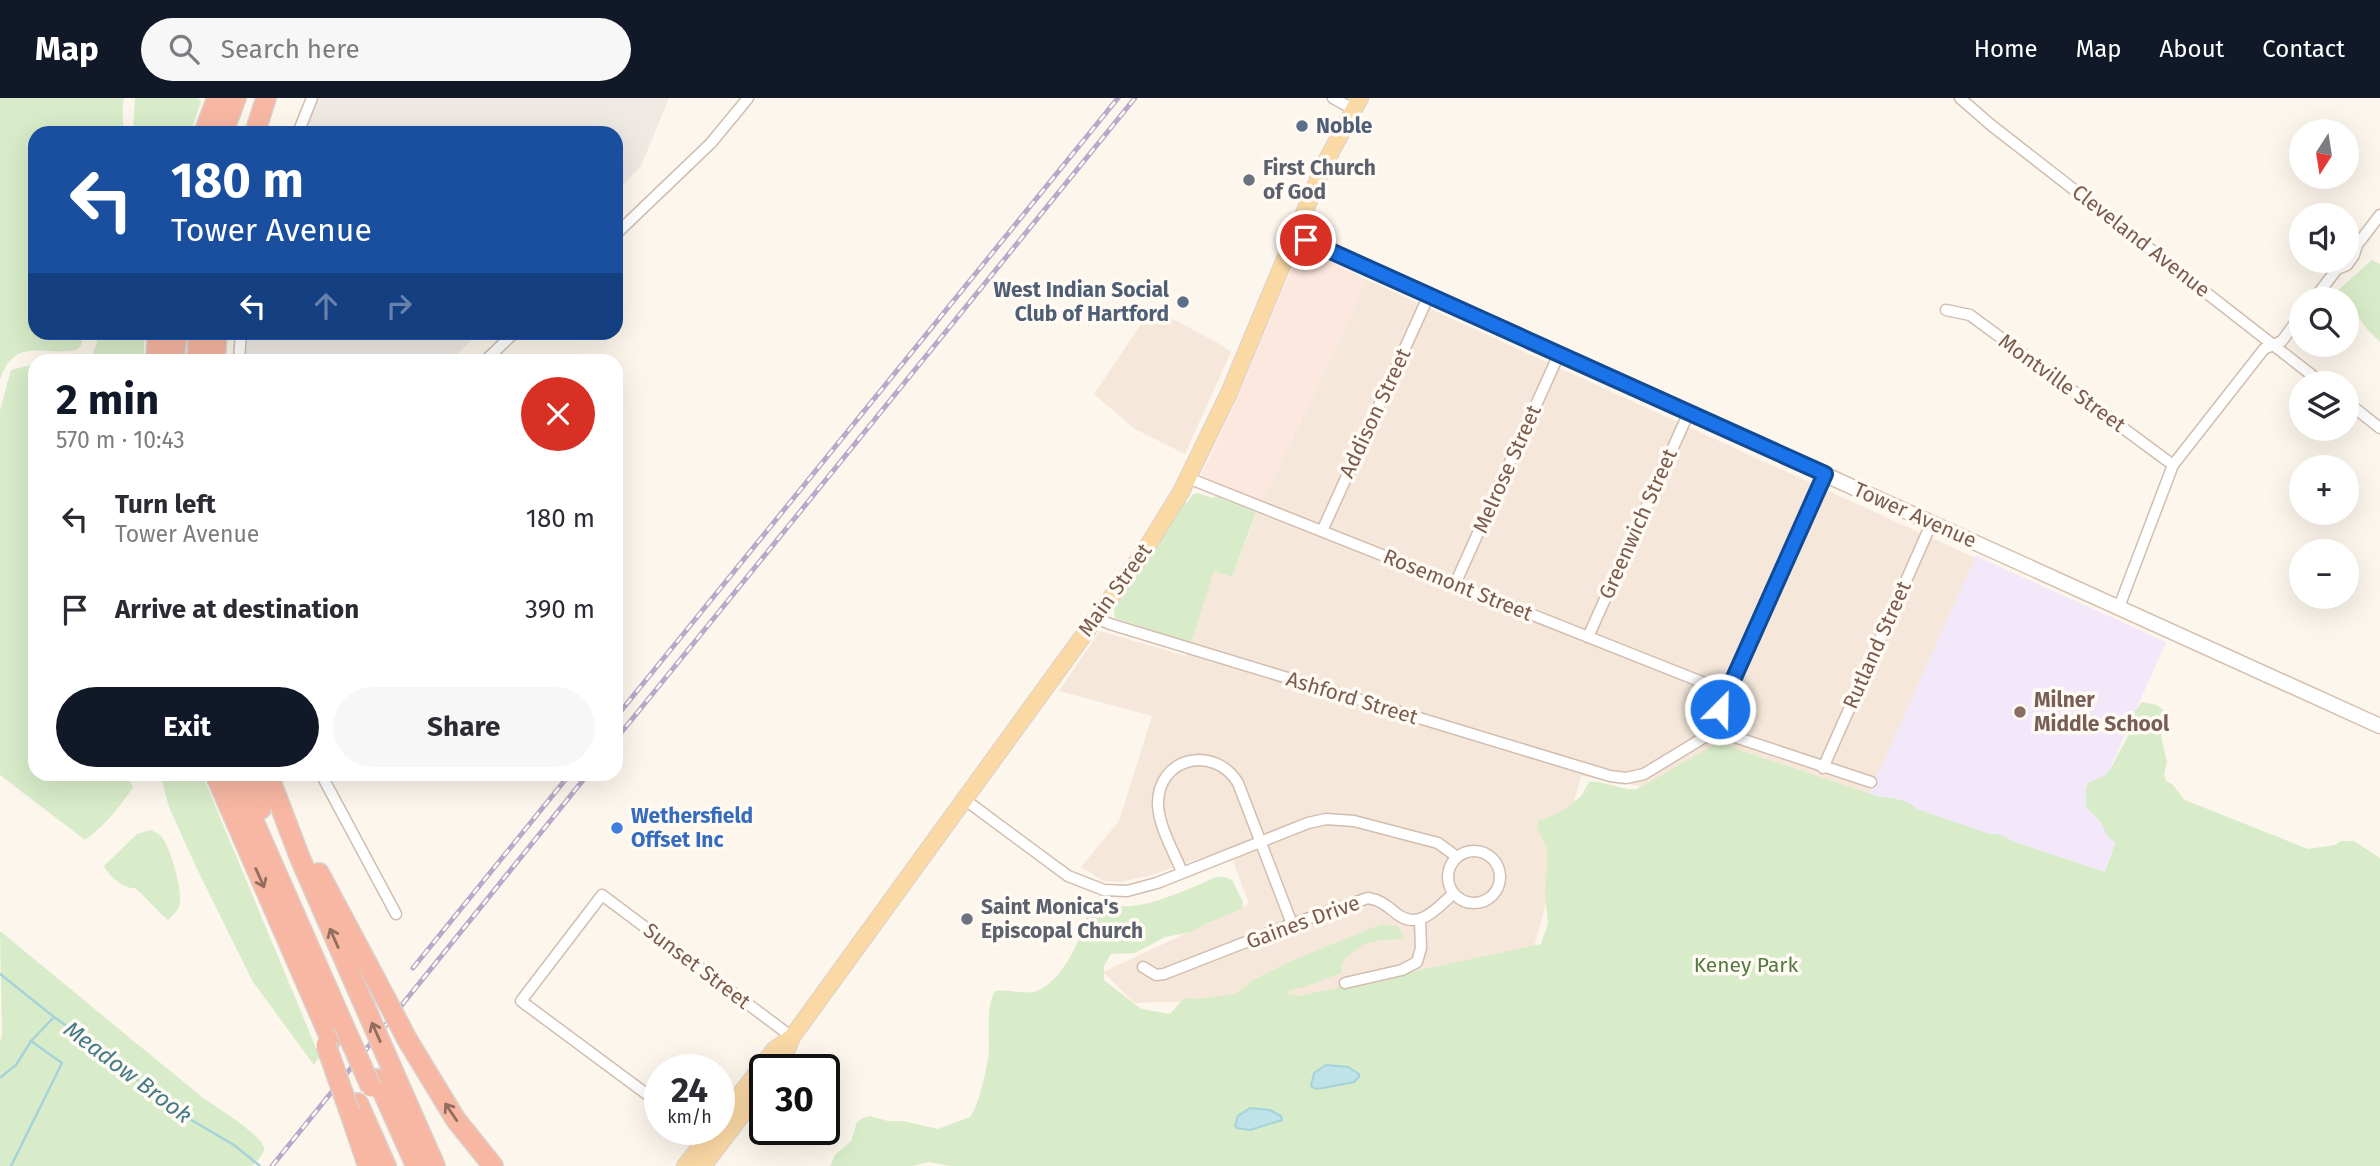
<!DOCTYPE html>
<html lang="en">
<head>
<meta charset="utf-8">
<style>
	:root { --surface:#fff; --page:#f7f7f7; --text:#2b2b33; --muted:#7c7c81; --accent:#111827 }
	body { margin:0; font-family:"Fira Sans",sans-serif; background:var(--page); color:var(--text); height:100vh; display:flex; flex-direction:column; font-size:26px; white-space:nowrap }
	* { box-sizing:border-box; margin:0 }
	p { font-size:23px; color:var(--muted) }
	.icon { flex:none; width:38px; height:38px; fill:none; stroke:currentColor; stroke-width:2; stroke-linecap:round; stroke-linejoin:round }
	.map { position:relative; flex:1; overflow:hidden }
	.sheet { position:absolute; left:28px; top:256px; width:595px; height:427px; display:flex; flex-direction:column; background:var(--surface); border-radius:21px; box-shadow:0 7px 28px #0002 }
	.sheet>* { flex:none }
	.banner { position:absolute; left:28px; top:28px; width:595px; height:214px; border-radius:21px; box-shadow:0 7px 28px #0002; background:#1a4fa0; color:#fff; overflow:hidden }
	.needle { width:46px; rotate:192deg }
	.tools { position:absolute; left:2289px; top:21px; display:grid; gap:14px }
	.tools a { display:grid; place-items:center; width:70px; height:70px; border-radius:50%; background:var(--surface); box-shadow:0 7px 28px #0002; font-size:35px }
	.speed { position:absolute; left:644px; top:956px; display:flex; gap:14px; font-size:35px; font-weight:700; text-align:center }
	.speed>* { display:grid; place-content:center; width:91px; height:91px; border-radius:50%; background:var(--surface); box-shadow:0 7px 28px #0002; line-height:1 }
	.speed small { font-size:18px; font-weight:400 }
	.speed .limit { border:4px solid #111; border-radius:10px; background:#fff; color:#111 }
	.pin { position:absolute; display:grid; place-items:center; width:60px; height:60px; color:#fff; margin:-30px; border:4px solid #fff; border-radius:50%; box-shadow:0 2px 7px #0007 }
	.me { position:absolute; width:77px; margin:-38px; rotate:23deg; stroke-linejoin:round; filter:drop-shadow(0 0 5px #0008) }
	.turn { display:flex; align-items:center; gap:24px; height:147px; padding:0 28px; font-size:32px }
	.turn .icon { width:91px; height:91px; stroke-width:2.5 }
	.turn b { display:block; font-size:49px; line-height:60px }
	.lanes { display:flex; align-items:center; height:66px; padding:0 28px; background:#0003; justify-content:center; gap:35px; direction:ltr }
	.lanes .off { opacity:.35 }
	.round { display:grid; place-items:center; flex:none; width:74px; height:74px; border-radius:37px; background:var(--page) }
	.summary { display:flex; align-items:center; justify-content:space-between; height:119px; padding:0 28px }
	h1 { font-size:42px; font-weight:700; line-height:52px; color:var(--accent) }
	.primary-button { display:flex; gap:14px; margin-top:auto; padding:14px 28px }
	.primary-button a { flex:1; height:80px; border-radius:42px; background:var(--accent); color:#fff; font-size:28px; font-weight:700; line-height:80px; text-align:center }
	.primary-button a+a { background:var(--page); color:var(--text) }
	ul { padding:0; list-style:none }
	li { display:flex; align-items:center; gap:21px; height:91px; padding:0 28px }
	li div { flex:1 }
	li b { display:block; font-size:26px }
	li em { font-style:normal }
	header { display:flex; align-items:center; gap:42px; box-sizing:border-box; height:98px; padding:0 35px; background:var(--accent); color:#fff }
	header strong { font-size:33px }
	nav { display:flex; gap:38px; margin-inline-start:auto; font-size:24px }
	.search { width:490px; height:63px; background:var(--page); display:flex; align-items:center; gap:18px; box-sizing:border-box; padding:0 24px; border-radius:38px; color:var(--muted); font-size:26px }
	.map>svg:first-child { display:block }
	.residential { fill:#f5e8da }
	.commercial { fill:#fde8e0 }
	.industrial { fill:#efe9e4 }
	.education { fill:#f3e8fa }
	.green { fill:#d8ecc9 }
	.water { fill:#bfe3e8; stroke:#a5d3da; stroke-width:2 }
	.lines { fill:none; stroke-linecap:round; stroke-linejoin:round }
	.stream { stroke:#a5d3da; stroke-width:2.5 }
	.minor-casing { stroke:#d1beb0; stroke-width:13 }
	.secondary-casing { stroke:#d6c0b0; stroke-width:17 }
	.primary-casing { stroke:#dad1cd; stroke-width:18 }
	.motorway-casing { stroke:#dad1cd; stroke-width:22 }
	.minor { stroke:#fff; stroke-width:10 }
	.secondary { stroke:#fff; stroke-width:14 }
	.primary { stroke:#fbd9a5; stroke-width:16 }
	.motorway { stroke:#f7b7a3; stroke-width:19 }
	.rail-casing { stroke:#b9a8c9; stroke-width:5 }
	.rail { stroke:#fffaf3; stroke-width:2.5; stroke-dasharray:8; stroke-linecap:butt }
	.motorway-bridge-casing { stroke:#dad1cd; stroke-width:22; stroke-linecap:butt }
	.motorway-bridge { stroke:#f7b7a3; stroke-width:19 }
	.oneway { stroke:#936e5e }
	.route-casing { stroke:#114b97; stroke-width:18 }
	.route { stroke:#1a73e8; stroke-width:12 }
	.service-dot { fill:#5c6f8a; stroke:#fffaf3; stroke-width:2.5 }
	.worship-dot { fill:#6b7280; stroke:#fffaf3; stroke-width:2.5 }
	.education-dot { fill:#8d6e63; stroke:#fffaf3; stroke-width:2.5 }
	.shop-dot { fill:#3f7fe0; stroke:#fffaf3; stroke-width:2.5 }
	.labels { text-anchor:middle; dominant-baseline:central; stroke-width:7; stroke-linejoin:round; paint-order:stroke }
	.service-label { font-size:21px; font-weight:bold; fill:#4e5e75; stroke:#fffaf3; text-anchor:start }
	.worship-label { font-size:21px; font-weight:bold; fill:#5b616d; stroke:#fffaf3; text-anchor:start }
	.street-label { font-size:21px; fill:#7a5c4d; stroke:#fffaf3 }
	.education-label { font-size:21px; font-weight:bold; fill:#785e54; stroke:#fffaf3; text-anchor:start }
	.shop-label { font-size:21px; font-weight:bold; fill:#366cbe; stroke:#fffaf3; text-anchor:start }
	.park-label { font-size:21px; fill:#537a41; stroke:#fffaf3 }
	.water-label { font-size:23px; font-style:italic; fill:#437c86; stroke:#fffaf3 }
</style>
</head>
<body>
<header>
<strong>Map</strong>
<div class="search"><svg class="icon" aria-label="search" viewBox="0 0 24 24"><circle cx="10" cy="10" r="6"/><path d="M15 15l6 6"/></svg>Search here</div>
<nav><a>Home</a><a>Map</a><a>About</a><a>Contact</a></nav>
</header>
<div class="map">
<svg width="2380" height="1068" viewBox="0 0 2380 1068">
	<rect width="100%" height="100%" fill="#fdf6ec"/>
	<!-- residential -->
	<g class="residential">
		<polygon points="1365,181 1982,463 1875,716 1652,690 1581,678 1531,860 1352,898 1134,905 1103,874 1249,806 1228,750 1155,776 1121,784 1103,783 1081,769 1119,723 1152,618 1059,593 1100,533 1186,558 1214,473 1232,479 1256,416 1346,228"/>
		<polygon points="1152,210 1216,244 1231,254 1185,356 1135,331 1094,296"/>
	</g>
	<!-- commercial -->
	<polygon class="commercial" points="1303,153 1309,153 1365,181 1346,228 1262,403 1202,378 1202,375 1235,305 1297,158"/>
	<!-- industrial -->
	<g class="industrial">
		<polygon points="319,0 669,0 641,68 616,95 616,35 305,35"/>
		<polygon points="248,235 248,234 479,235 451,262 245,262"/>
	</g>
	<!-- education -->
	<polygon class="education" points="1976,458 2166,544 2110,671 2136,682 2105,774 1869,696"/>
	<!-- green -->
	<g class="green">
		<path d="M0 0H124C121 11 124 23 123 35H35V234L83 235 81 248 76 252C43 258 14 238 0 282Z"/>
		<polygon points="135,0 198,0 201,4 190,35 133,35"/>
		<polygon points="2372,162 2380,166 2380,244 2368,232 2347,205 2347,201 2344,201 2337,193"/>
		<polygon points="100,235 145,235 143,262 75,262 82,258 92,258"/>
		<path d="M35 266V676H101L112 681 124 679 130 682 133 689C119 710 106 726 85 742L0 677V312L11 272Z"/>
		<polygon points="1197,395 1213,400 1215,398 1256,414 1232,479 1214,473 1191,545 1115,520 1114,512 1185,404 1187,405 1193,396"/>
		<path d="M2142 604 2157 607 2168 616 2161 638 2167 664 2164 676 2166 683 2172 686 2185 702 2308 751 2335 747 2341 743H2354L2380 760V1068H950L929 1064 913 1068H830L835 1057 851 1043 857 1024 863 1020 870 1018 888 1023H902L938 1031 970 1019C979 1008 989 964 989 949 989 931 986 910 995 893 1008 891 1021 896 1033 894 1057 889 1076 851 1083 830 1087 821 1085 812 1092 805 1105 806 1118 809 1131 808 1153 806 1176 796 1196 788 1210 783 1216 774 1232 782L1243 804 1242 811 1205 826 1192 834 1165 839 1135 855 1111 856 1104 868V882L1141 911 1170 916 1184 900 1199 901 1235 896 1255 881 1291 863 1382 826 1398 828 1405 841 1382 842 1364 846 1345 860 1342 866 1341 875 1304 889 1289 892 1288 896 1299 898 1541 846 1548 826 1545 797 1548 754 1537 729 1538 722C1554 719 1568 710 1580 699 1584 695 1586 688 1589 684 1605 682 1620 693 1637 691L1716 646 1728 648 1877 698C1890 700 1908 701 1917 711L1990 736H1999L2015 744 2105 774 2115 745 2108 739 2100 723 2086 709V691L2088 685 2104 678 2111 670 2130 634 2135 613Z"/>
		<polygon points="160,676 202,676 314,945 319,959 314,967 253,884 196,769 169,709"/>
		<path d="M151 732C154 734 158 735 161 738 170 748 182 790 180 804 179 812 173 817 168 822 156 812 147 800 135 790 123 791 109 778 104 768L137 736Z"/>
		<path d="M0 833 203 1000C215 1008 262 1037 264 1050 265 1057 256 1063 252 1068H0V944L2 937Z"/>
	</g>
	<!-- water -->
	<g class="water">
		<polygon points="1326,967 1348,969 1359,976 1359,979 1354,984 1323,990 1316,991 1311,988 1314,975"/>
		<polygon points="1250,1010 1270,1012 1281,1018 1282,1022 1250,1032 1237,1030 1235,1028 1238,1018"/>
	</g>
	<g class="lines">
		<!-- stream -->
		<g class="stream">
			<polyline points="0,876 54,919 101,952 176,1013 234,1047 260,1068"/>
			<polyline points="1,979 16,967 31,943"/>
			<polyline points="11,1068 62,965 31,943 54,919"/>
		</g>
		<defs>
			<g id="minor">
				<polyline points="1333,0 1353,11"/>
				<polyline points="1960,0 1991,27 2322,285"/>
				<polyline points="298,35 312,0"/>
				<polyline points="616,136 711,45 748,0"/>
				<polyline points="2314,201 2337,171 2347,167 2354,157 2357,147 2380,117"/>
				<polyline points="1946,212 1970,217 2173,367"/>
				<polyline points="239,262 241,234"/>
				<polyline points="486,262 515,234"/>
				<polyline points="2347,304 2380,330"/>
				<polyline points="1188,380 1727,594"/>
				<polyline points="1322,433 1429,197"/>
				<polyline points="1455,486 1559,256"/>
				<polyline points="2119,509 2173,367 2264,251 2282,243 2301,217"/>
				<polyline points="1096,520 1110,526 1610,678 1626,680 1644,676 1708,637 1825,376"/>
				<polyline points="1588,539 1689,314"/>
				<polyline points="1712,629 1729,637 1871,684"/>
				<polyline points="1823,670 1932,424"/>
				<polyline points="321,676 396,816"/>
				<polyline points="964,701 1068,778 1104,792 1127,793 1157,785 1308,725 1326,721 1354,723 1438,745 1457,759"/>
				<circle cx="1474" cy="779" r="26"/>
				<path d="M1182 774C1174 754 1159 729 1158 707 1157 659 1214 646 1238 685L1292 826"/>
				<path d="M1143 869 1156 877 1164 876 1292 826 1368 800C1381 802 1387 808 1397 816 1419 833 1437 810 1453 796"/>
				<polyline points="1345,885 1402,872 1417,864 1421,850 1420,821"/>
				<polyline points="660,1006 521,903 602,797 792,939"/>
				<polyline points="693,1031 710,1044"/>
			</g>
			<polyline id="secondary" points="1296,137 2380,628"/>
			<g id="primary">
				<polyline points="776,971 783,962 792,939 1144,454 1181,394 1229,295 1324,67 1360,0"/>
				<polyline points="719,1024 774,952 792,939"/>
				<polyline points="685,1068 714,1031"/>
				<polyline points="703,1068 765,987"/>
			</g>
			<g id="motorway">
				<polyline points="204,35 217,0"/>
				<polyline points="223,35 236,0"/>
				<polyline points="255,35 266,0"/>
				<polyline points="156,262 158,234"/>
				<polyline points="174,262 177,234"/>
				<polyline points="197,262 199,234"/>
				<polyline points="215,262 217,234"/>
				<polyline points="215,676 331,942"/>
				<polyline points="233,676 343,926"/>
				<polyline points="249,676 261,711"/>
				<polyline points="268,676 300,760 362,902"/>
				<polyline points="319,775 377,884"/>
				<polyline points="408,943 456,1022 493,1068"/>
				<polyline points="390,966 435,1068"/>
				<polyline points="377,981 416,1068"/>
				<polyline points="358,1005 386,1068"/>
				<polyline points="350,1015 368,1068"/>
			</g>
		</defs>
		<!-- minor casing -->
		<use href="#minor" class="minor-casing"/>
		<!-- secondary casing -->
		<use href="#secondary" class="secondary-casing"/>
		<!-- primary casing -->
		<use href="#primary" class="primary-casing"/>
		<!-- motorway casing -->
		<use href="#motorway" class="motorway-casing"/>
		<!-- minor -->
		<use href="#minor" class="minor"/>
		<!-- secondary -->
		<use href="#secondary" class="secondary"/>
		<!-- primary -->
		<use href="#primary" class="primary"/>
		<!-- motorway -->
		<use href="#motorway" class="motorway"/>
		<defs>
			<g id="rail">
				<polyline points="616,619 1118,0"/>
				<polyline points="616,641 1135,0"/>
				<polyline points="413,870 570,676"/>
				<polyline points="272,1068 588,676"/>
			</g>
		</defs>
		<!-- rail casing -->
		<use href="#rail" class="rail-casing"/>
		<!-- rail -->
		<use href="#rail" class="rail"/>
		<defs>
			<g id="motorway-bridge">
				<polyline points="377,884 408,943"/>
				<polyline points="362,902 390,966"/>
				<polyline points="343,926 371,989"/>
				<polyline points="326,947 350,1015"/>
			</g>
		</defs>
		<!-- motorway-bridge casing -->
		<use href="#motorway-bridge" class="motorway-bridge-casing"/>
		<!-- motorway-bridge -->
		<use href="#motorway-bridge" class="motorway-bridge"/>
	</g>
	<!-- one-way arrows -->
	<defs><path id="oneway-shaft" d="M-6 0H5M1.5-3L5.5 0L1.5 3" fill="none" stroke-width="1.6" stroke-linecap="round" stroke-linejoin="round" transform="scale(1.75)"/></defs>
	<g class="oneway">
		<use href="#oneway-shaft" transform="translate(260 780) rotate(66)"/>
		<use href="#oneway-shaft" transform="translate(334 840) rotate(-114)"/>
		<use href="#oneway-shaft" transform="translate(376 934) rotate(-114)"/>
		<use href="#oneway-shaft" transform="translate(451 1014) rotate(-124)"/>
	</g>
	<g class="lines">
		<defs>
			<polyline id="route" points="1306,142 1825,376 1720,611"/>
		</defs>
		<!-- route casing -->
		<use href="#route" class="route-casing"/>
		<!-- route -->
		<use href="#route" class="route"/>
	</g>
	<!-- markers -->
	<g class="service-dot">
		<circle cx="1302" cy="28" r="7"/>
		<circle cx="1183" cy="204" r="7"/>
	</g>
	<g class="worship-dot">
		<circle cx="1249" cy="82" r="7"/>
		<circle cx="967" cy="821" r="7"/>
	</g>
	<circle class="education-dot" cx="2020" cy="614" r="7"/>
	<circle class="shop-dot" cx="617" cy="730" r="7"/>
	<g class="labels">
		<!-- service labels -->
		<g class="service-label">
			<text x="1316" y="28">Noble</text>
			<text x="1169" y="192" text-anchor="end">West Indian Social<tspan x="1169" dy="24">Club of Hartford</tspan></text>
		</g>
		<!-- worship labels -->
		<g class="worship-label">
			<text x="1263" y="70">First Church<tspan x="1263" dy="24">of God</tspan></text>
			<text x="981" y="809">Saint Monica's<tspan x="981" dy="24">Episcopal Church</tspan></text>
		</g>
		<!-- street labels -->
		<g class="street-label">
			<text transform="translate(2141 143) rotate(38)">Cleveland Avenue</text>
			<text transform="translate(2062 285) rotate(36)">Montville Street</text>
			<text transform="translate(1375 315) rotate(-65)">Addison Street</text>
			<text transform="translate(1507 371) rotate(-66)">Melrose Street</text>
			<text transform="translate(1915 417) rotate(24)">Tower Avenue</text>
			<text transform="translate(1638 426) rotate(-66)">Greenwich Street</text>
			<text transform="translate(1458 487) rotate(22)">Rosemont Street</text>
			<text transform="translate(1115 492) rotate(-54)">Main Street</text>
			<text transform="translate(1877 547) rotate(-66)">Rutland Street</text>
			<text transform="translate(1352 600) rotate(17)">Ashford Street</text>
			<text transform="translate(1303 824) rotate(-20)">Gaines Drive</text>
			<text transform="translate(697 868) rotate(37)">Sunset Street</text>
		</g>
		<!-- education labels -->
		<g class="education-label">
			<text x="2034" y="602">Milner<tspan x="2034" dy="24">Middle School</tspan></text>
		</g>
		<!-- shop labels -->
		<g class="shop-label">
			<text x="631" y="718">Wethersfield<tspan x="631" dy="24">Offset Inc</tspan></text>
		</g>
		<!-- park labels -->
		<g class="park-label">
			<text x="1746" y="867">Keney Park</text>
		</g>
		<!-- water labels -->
		<g class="water-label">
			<text transform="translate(128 974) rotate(37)">Meadow Brook</text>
		</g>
	</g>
</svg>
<div class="tools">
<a><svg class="needle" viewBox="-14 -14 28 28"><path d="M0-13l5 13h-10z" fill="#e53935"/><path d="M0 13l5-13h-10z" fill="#7c7c81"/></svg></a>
<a><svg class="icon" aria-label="sound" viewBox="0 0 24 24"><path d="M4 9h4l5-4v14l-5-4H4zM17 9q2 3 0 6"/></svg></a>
<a><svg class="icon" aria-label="search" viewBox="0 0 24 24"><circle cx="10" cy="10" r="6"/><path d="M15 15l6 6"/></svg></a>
<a><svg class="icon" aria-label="layers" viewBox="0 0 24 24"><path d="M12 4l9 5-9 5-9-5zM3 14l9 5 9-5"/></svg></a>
<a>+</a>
<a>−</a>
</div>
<div class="speed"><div>24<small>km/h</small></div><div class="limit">30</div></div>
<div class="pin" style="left:1306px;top:142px;background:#d93025"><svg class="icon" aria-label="arrive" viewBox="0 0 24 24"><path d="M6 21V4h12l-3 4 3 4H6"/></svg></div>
<svg class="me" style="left:1720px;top:611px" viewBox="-20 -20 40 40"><circle r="17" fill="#1a73e8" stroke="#fff" stroke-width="3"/><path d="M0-11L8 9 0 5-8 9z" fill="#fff"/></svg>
<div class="banner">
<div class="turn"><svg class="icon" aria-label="left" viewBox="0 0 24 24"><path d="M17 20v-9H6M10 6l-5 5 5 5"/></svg><div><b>180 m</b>Tower Avenue</div></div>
<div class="lanes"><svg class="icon" aria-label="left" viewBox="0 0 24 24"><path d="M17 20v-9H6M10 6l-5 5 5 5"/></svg><svg class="icon off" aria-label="ahead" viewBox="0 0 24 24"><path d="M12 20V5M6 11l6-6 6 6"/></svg><svg class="icon off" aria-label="right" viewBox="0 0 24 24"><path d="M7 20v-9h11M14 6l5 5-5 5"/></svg></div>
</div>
<section class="sheet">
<div class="summary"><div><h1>2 min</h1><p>570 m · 10:43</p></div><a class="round" style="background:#d93025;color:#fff"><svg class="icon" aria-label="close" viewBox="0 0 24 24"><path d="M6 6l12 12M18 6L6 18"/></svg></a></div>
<ul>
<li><svg class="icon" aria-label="left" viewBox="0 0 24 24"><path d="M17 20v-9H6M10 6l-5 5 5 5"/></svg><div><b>Turn left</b><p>Tower Avenue</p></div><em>180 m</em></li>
<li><svg class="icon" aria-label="arrive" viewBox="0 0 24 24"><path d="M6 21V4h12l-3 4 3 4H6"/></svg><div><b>Arrive at destination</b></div><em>390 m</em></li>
</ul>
<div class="primary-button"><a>Exit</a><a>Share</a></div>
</section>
</div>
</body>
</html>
